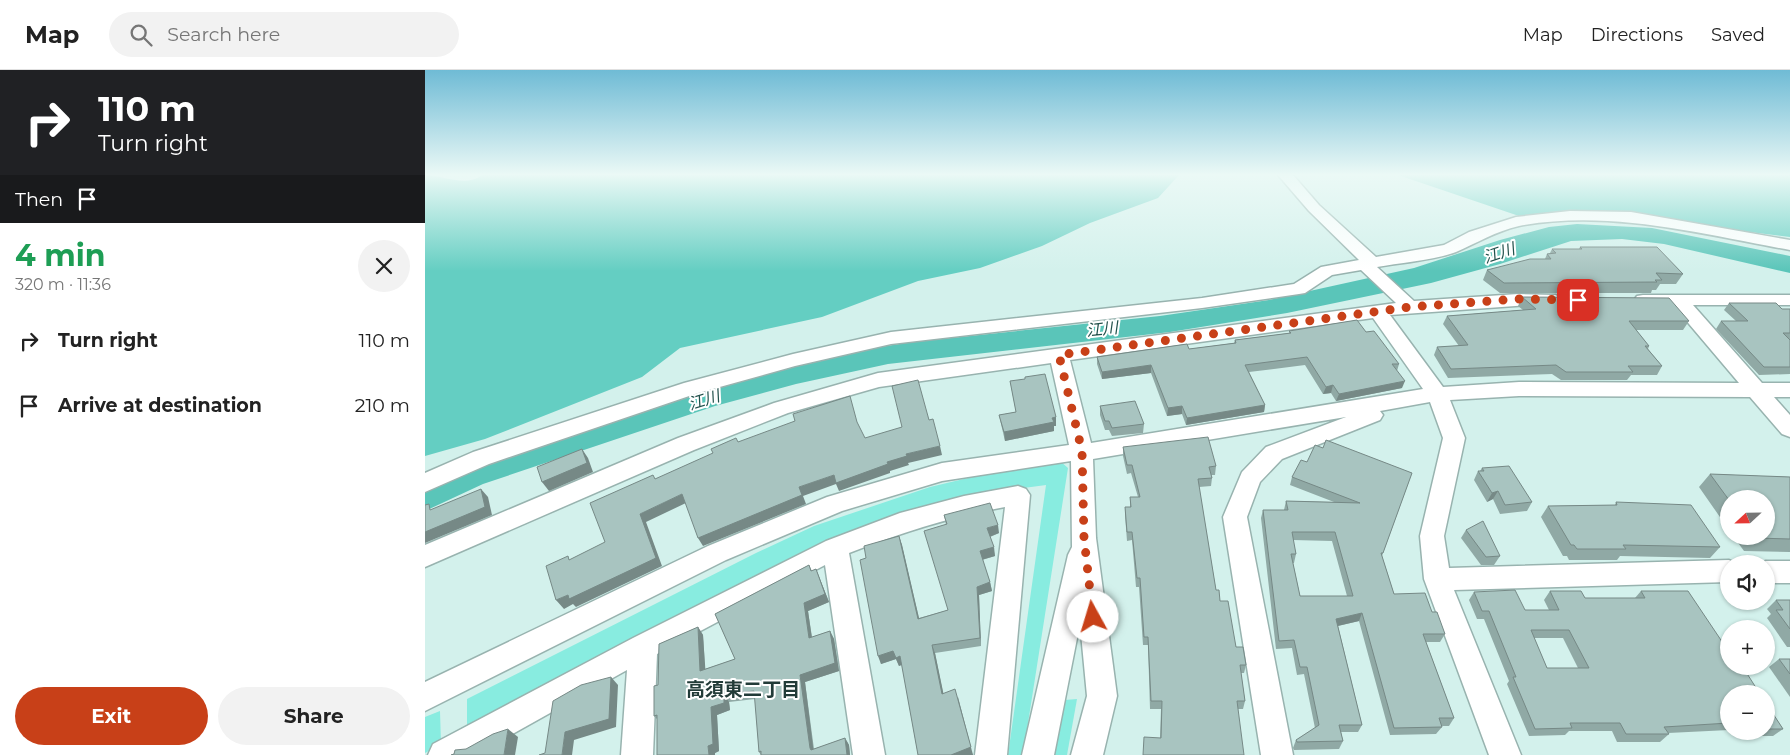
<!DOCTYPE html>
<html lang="en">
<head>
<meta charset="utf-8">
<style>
	:root { --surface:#fff; --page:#f2f2f2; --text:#222; --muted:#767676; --line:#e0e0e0; --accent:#c84018 }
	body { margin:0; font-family:Montserrat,"Noto Sans JP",sans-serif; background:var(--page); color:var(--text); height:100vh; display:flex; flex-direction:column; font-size:19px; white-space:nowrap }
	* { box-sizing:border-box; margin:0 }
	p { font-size:16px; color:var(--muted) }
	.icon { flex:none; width:28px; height:28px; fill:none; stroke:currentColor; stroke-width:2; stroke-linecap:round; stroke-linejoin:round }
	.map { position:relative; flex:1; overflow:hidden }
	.side { display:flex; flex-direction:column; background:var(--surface); width:425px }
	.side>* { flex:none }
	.guide { background:#202124; color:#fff; overflow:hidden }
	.needle { width:32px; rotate:248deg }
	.tools { position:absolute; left:1295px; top:420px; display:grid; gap:10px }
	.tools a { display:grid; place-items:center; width:55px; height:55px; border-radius:50%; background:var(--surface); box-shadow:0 1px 4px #0004; font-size:25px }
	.pin { position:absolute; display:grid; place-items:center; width:42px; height:42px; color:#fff; margin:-21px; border-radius:10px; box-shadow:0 2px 8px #0006 }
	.me { position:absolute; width:55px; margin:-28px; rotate:354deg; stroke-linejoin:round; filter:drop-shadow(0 0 4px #0008) }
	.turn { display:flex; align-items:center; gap:18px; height:105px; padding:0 15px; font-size:22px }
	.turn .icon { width:65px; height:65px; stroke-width:2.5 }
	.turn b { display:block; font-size:35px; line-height:42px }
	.then { display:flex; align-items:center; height:48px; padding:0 15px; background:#0003; gap:10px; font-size:19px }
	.round { display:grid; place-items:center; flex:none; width:52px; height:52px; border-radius:26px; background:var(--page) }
	.overview { display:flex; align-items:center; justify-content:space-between; height:85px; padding:0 15px }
	h1 { font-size:30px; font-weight:700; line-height:38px; color:#1e9e55 }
	.button { display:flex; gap:10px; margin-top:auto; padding:10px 15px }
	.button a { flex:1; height:58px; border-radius:30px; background:var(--accent); color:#fff; font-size:20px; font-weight:700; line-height:58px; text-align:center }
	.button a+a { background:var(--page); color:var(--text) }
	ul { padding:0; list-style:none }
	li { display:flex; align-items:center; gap:15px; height:65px; padding:0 15px }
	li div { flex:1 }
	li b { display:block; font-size:19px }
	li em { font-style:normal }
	header { display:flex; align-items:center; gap:30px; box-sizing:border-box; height:70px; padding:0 25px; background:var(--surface); border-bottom:1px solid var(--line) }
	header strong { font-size:24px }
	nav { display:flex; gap:28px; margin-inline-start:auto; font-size:18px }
	.search { width:350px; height:45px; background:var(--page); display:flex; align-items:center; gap:12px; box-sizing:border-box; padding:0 18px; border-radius:28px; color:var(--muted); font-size:19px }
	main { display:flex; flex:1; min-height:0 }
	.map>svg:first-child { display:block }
	.green { fill:#88ece0 }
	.forest { fill:#64cec2 }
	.water { fill:#5ac5b9 }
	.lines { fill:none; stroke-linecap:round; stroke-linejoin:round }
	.street-casing { stroke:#98b3af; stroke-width:3 }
	.street { fill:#fff; fill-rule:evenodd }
	.wall { fill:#90a9a5; fill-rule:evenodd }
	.shaded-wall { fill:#768986 }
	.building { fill:#a8c4c0; stroke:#768986; fill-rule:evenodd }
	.route { stroke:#c84018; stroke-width:9; stroke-dasharray:0 16.2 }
	.labels { text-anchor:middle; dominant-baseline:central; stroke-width:4; stroke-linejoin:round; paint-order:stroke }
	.water-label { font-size:16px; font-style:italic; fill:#21504b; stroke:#fff }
	.near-neighbourhood-label { font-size:19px; font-weight:bold; fill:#223b38; stroke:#fff }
</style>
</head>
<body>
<header>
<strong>Map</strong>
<div class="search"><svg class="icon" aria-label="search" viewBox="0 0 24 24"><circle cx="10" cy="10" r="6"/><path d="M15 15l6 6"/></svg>Search here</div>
<nav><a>Map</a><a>Directions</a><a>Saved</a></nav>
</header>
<main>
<section class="side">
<div class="guide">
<div class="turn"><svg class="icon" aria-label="right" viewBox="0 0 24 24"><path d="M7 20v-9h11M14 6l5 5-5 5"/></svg><div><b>110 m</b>Turn right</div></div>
<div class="then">Then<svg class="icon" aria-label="arrive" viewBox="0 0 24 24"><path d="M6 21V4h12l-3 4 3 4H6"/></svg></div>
</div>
<div class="overview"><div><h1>4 min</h1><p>320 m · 11:36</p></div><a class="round"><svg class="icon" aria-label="close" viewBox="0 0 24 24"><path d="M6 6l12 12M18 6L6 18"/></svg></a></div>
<ul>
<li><svg class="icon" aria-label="right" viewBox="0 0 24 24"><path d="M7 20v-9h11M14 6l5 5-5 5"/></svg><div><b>Turn right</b></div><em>110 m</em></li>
<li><svg class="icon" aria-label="arrive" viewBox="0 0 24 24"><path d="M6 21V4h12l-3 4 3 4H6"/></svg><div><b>Arrive at destination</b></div><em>210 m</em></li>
</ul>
<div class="button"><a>Exit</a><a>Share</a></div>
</section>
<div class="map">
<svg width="1365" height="685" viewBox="0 0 1365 685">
	<rect width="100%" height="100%" fill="#d3f1ec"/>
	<!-- green -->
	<g class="green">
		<polygon points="635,391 643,398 598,685 583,685 621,415 552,424 476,446 42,662 42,629 331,483 389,456 505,417 560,404"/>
		<polygon points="652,629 642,685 625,685 640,630"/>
		<polygon points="15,641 16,675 0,683 0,647"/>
	</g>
	<!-- forest -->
	<g class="forest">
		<path d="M0 105C18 105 40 118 57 105H754L733 128 665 153 617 176 555 198 493 211 397 247 255 278 217 307 60 369 0 386Z"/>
		<polygon points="973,105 1365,105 1365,167 1163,142 1128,142 1094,146"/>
	</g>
	<!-- water -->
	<polygon class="water" points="1152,154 1227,158 1365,186 1365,203 1239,174 1197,169 1146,171 1075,194 1006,213 862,243 745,262 463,294 371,314 290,336 58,414 0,441 0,417 16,409 282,319 423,282 487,272 735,246 844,230 989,198 1075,170 1124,157"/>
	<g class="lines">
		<defs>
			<g id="street">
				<path d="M853 105H868L894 135 951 187 1019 175 1044 162 1091 147 1145 141 1206 142 1365 170V180C1276 164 1184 139 1094 156 1071 161 1052 173 1031 182 1011 190 974 193 952 197L989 231 1093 224 1131 225 1134 229 1131 233 965 245 1018 317 1094 312 1314 313 1248 235 1212 234 1209 230 1212 226 1218 225H1365V235H1268L1337 313H1365V327H1349L1365 345V367L1357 364 1325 327 1094 326 1025 330 1040 368 1019 466 1024 498 1304 490 1313 494H1304V512L1029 520 1096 685H1064L999 509 995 466 1018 368 1005 332 955 341 958 345 955 350 857 389 835 412 822 447 868 685H836L798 447 817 402 841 377 921 347 668 389 671 468 692 626 678 685H646L662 626 655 553 629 685H597L643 485 647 477 646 391 517 411 417 441 301 490 0 641V612L283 476 402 427 517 393 644 375 626 293 454 317 363 343 269 380 0 497V475L253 368 349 333 453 303 971 233 936 200 907 205 880 223 874 224 777 238 466 274 370 296 273 323 64 394 0 422V403L48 382 259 313 368 284 466 262 777 228 869 214 896 197 934 190 884 141ZM948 248 998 319 666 373 645 290Z"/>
				<path d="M593 416 601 419 605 425 582 685H550L580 437C525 447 475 463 424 483L460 685H428L400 495 232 584 228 685H196L202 600 50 685H3L8 674 208 568 401 471 475 443 539 426Z"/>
				<polygon points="1341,491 1365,491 1365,513 1341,513 1341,494 1333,494"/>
			</g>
		</defs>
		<!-- street casing -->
		<use href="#street" class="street-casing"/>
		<!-- street -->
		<use href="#street" class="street"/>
	</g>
	<!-- wall -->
	<g class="wall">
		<polygon points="1155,177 1258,204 1251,214 1235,214 1231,220 1227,220 1226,223 1075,223 1058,210 1062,200 1120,189 1122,184 1125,183 1127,179 1154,179"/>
		<polygon points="1097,227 1264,251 1258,260 1211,260 1224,276 1223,279 1237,296 1232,305 1206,305 1202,310 1136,310 1127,304 1023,308 1009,285 1012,277 1034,276 1018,254 1022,246 1098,240 1093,236"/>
		<polygon points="1304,233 1357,239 1365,239 1365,304 1334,305 1291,259 1296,251 1311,251 1299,240"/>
		<polygon points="864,261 941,262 974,294 972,301 977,318 911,331 906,323 898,324 880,295 824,302 840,335 839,342 761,355 757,344 742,346 726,303 677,309 672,294 672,287 764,279 809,273 810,270 864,263"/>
		<polygon points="585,311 631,347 631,356 629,356 629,361 580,371 576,354 574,345 591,342"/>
		<polygon points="675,336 719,354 718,363 687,366 684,360 680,360 675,345"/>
		<polygon points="698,377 791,396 790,405 786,405 787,408 786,416 774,417 791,520 795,531 811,577 821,595 819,603 816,603 820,631 818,639 813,639 735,668 736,639 725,639 723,575 718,575 714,517 711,517 707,470 702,471 700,445 700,437 705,437 705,427 713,427 706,403 702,404 698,386"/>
		<path d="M898 378 987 403 957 486 969 524 1007 542 1020 564 1015 572H1001L1029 648 1024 656H1016L1017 657 1011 664 965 665 934 551 913 556 937 655 933 662H916L918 671 914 679 869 680 868 678 871 670 890 658 879 604 872 605 867 578 851 579 836 448 838 440H859L861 431 909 432 865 415 867 407ZM868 470 907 471 922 526H875L868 493H869L871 484Z"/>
		<polygon points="1057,398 1107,432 1102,441 1075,444 1068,429 1062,432 1049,410 1053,401 1055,401"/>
		<polygon points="1285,404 1365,407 1365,482 1319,481 1308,466 1341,466 1304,429 1304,460 1274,417"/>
		<polygon points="1191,432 1295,477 1285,488 1195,486 1192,490 1144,490 1142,486 1138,486 1116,447 1123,436 1190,435"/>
		<polygon points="519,445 574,463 565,467 570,486 557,490 565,512 567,521 554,525 556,576 510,583 518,623 548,685 493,685 477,595 474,596 471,589 456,594 441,488 474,466 477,475 494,548 523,540 521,455"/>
		<polygon points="1041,460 1075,486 1069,495 1056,495 1036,468"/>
		<polygon points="384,495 387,501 391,499 404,532 383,541 387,567 405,561 409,569 414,601 380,612 389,679 420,668 424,675 425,685 336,685 334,682 330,629 304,632 305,640 292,645 294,681 290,683 290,685 232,685 232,649 229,646 229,616 233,615 234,574 273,557 278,565 280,599 310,589 290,544"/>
		<path d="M1125 521 1160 528H1210L1216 521 1304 624V660L1243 663 1244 664 1235 672H1192L1187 661H1144L1140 665 1104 666 1082 614 1084 611 1059 549H1052L1044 530 1049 522 1100 540H1124L1119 530ZM1109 568H1138L1153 598H1122Z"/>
		<polygon points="1351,530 1365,530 1365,577 1362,577 1342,548 1346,544 1342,539"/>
		<polygon points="1354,589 1365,589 1365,627 1344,597"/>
		<polygon points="1341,633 1358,659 1348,666 1311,666 1308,661 1341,661"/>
	</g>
	<!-- shaded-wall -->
	<g class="shaded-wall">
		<polygon points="726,295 726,303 677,309 677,302"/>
		<polygon points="980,311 977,318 911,331 914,324"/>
		<polygon points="908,315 906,323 898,324 901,317"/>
		<polygon points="840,335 839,342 761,355 762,348"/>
		<polygon points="757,336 757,344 742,346 743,338"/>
		<polygon points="631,347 631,356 629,356 629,361 580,371 579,362"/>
		<polygon points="515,376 517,385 483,393 484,395 465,401 465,403 414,421 411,414 378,426 381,434 278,476 273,468 374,417 409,405 462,392 481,384"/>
		<polygon points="157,379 163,388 168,402 124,421 117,412"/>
		<polygon points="56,419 63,427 67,445 0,473 0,462"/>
		<polygon points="1073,421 1068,429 1062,432 1067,423"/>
		<polygon points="257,424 263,432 221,452 237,496 151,537 148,534 139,539 131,530 143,525 215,444"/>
		<polygon points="573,455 574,463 564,467 562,458"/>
		<polygon points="474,466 477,475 496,557 493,549"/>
		<polygon points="569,477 570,486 556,490 555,481"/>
		<polygon points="391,499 404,532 383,541 388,576 384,568 379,533"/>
		<polygon points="565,512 567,521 554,525 556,576 555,568 552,517"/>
		<polygon points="937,543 934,551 908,557 911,549"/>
		<polygon points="273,557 278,565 281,609 275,601"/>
		<polygon points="405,561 409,569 414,601 380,612 389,685 385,678 375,605"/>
		<polygon points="507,575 510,583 520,631 517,624"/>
		<polygon points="468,581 475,586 478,594 474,596 471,589 456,594 453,586"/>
		<polygon points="186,607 193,615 191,657 149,670 147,685 137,685 140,662"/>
		<polygon points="299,624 304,632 305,640 292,645 294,681 290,683 290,685 284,685 283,676 286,637"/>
		<polygon points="533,627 548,685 526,685"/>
		<polygon points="83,659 93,667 90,685 79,685"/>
		<polygon points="420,668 424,675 425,685 422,685"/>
	</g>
	<!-- building -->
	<g class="building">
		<polygon points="1155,177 1232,177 1258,204 1231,203 1237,210 1230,210 1232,212 1079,213 1062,200 1105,189 1126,189 1122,184 1131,183 1127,179 1157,179"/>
		<polygon points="1097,227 1244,228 1264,251 1204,251 1224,276 1220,276 1237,296 1203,296 1208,302 1141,302 1131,295 1026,299 1012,277 1043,275 1022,246 1111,239"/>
		<polygon points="1304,233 1351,233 1357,239 1365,239 1365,263 1358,263 1365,270 1365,297 1339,297 1296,251 1323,251"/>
		<polygon points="932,250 941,262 949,261 974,294 967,294 980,311 914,324 908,315 901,317 882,287 820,295 840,335 762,348 757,336 743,338 726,295 677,302 672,287 762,274 764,279 811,273 810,270 866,263 864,261"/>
		<polygon points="620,304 631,347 627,348 629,352 579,362 574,345 591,342 585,311 600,309 600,307"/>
		<polygon points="493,310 504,350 508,349 515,376 481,384 482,386 462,392 463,394 411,413 409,405 374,417 377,425 273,468 257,424 215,444 231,488 144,529 143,525 131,530 121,496 143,486 144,490 180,472 165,433 228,405 230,409 288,383 286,379 311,368 313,372 370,351 368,344 425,326 432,352 440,368 477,357 467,316"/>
		<polygon points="710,331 719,354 687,358 684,351 680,351 675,336"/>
		<polygon points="783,367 791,396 784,397 787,408 773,409 791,520 794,520 795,531 803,531 811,577 818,577 821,595 815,595 820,631 812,631 819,685 718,685 719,667 736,668 737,631 726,631 723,567 719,567 715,508 712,508 707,462 702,462 700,437 706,437 705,427 715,427 707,395 702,395 698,377"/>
		<path d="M901 370 987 403 958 483H956L969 524 1000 523 1007 542H1012L1020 564H998L1029 648H1014L1017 657 969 658 937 543 911 549 937 655H914L918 671 872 672 871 670 894 655 882 597H875L869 570 854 571 838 440H863L861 431 935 433 867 407 876 390 882 392 890 375 898 378ZM867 462H910L928 526H875L866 484H871Z"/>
		<polygon points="157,379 162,393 117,412 112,397"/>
		<polygon points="1084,396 1107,432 1080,435 1073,421 1067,423 1053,401 1059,401 1057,398"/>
		<polygon points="1285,404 1365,407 1365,469 1331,468 1329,466 1341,466 1341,429 1304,429 1304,430"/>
		<polygon points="56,419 60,437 0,462 0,435 4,434 5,440"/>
		<polygon points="1191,432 1266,435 1295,477 1198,475 1201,479 1152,479 1149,475 1146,475 1123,436 1192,435"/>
		<polygon points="565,433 573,455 562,458 569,477 555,481 565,512 552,517 555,568 507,575 517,624 530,619 546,677 526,685 493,685 475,586 471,588 468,581 453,586 435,490 441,488 439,476 474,466 493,549 523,540 499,461 522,454 519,445"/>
		<polygon points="1058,451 1075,486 1061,487 1041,460"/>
		<polygon points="384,495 386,501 391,499 400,524 379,533 384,568 405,561 410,593 375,605 385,678 386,680 420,668 422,685 336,685 336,681 334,682 329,621 299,624 299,633 286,637 288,674 283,676 284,685 232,685 232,645 229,646 229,616 233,615 234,574 273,557 275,601 310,589 290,544"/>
		<path d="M1090 520 1100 540H1134L1125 521H1156L1160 528H1220L1216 521H1263L1304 582V596H1313L1316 602H1321L1335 624H1304V653L1239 657 1244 664H1201L1195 653H1145L1147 658 1110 659 1088 607H1091L1064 541H1057L1049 522ZM1106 560H1144L1164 598H1122Z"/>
		<polygon points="1351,530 1365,530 1365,559 1351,540 1358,540"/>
		<polygon points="1354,589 1365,589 1365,604"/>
		<polygon points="186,607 184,649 140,662 137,685 114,685 120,683 128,631 156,615"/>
		<polygon points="1341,633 1358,659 1341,659"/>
		<polygon points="83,659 79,685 26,685 29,684 30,680 41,679 68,664"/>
	</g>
	<!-- sky -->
	<linearGradient id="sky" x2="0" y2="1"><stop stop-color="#6fbbd5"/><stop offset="0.52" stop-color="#ebf9f6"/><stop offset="1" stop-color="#ebf9f6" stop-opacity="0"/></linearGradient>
	<rect width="1365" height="201" fill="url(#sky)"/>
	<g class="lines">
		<!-- route -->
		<polyline class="route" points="668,547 659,468 657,381 634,285 985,237 1093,229 1153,230"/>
	</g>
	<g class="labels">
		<!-- water labels -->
		<g class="water-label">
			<text transform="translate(1074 183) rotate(-18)">江川</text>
			<text transform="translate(677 259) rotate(-6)">江川</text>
			<text transform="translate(279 330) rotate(-17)">江川</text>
		</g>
		<!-- near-neighbourhood labels -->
		<g class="near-neighbourhood-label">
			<text x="318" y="619">高須東二丁目</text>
		</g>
	</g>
</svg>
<div class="tools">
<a><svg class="needle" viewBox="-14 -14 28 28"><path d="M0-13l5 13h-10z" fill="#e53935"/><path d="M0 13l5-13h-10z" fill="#767676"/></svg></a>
<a><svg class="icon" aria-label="sound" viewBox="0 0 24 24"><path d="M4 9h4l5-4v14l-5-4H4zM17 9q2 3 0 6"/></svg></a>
<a>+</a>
<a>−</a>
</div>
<div class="pin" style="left:1153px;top:230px;background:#d93025"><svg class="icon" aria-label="arrive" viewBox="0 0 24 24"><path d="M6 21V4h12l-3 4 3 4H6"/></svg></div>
<svg class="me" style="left:668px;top:547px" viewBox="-20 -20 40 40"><circle r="19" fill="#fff"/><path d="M0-13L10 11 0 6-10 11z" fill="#c84018"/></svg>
</div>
</main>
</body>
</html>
